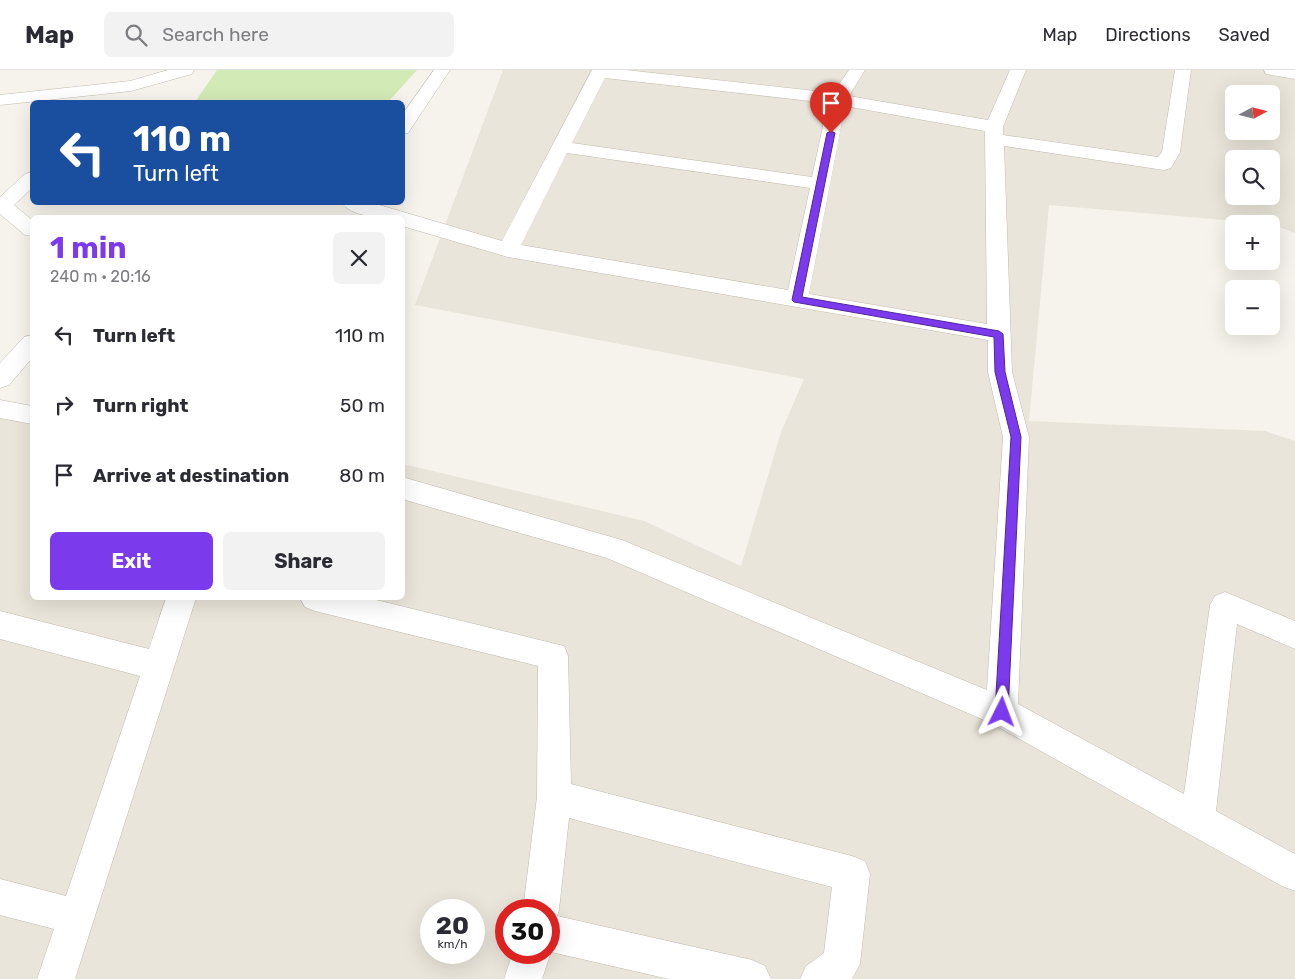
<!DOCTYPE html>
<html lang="en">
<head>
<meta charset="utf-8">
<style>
	:root { --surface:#fff; --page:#f2f2f3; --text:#2b2b33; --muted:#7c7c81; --line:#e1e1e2; --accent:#7c3aed }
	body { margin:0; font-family:Rubik,sans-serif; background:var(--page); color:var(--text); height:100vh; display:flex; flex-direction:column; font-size:19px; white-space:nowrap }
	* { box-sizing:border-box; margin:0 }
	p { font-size:16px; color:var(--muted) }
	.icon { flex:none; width:28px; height:28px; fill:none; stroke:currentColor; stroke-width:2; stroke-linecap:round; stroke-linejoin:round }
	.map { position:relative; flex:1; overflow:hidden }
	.panel { position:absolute; left:30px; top:145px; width:375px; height:385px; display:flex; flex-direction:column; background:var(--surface); border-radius:8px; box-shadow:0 5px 20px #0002 }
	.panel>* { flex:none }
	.hud { position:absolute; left:30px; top:30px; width:375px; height:105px; border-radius:8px; box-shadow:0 5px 20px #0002; background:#1a4fa0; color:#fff; overflow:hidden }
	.needle { width:32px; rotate:83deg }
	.fabs { position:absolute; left:1225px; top:15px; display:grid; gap:10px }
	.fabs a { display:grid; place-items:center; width:55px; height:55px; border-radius:8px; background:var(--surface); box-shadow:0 5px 20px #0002; font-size:25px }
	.speed { position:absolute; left:420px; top:829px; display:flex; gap:10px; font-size:25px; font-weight:700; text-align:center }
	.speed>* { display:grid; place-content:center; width:65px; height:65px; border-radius:50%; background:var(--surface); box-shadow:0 5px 20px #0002; line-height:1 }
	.speed small { font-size:12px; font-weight:400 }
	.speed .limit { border:8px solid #d22; background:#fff; color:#111 }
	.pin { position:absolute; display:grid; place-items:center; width:42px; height:42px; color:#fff; margin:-51px -21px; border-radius:50% 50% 50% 0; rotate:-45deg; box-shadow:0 0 5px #0007 }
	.pin .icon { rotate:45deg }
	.me { position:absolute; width:55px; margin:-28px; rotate:3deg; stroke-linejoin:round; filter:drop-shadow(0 0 4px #0008) }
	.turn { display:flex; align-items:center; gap:18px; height:105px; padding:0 20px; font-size:22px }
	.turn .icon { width:65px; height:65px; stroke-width:2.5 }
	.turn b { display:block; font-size:35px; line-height:42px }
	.round { display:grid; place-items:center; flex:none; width:52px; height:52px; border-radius:8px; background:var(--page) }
	.overview { display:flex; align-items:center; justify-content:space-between; height:85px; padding:0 20px }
	h1 { font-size:30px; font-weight:700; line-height:38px; color:var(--accent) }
	.primary-button { display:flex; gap:10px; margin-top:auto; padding:10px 20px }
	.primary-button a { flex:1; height:58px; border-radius:8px; background:var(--accent); color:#fff; font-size:20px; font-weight:700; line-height:58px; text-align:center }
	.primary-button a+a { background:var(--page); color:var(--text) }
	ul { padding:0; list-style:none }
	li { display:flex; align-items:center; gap:15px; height:70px; padding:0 20px }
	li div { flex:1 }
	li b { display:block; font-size:19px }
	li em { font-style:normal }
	header { display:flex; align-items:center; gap:30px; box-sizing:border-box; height:70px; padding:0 25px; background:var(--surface); border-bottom:1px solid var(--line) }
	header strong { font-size:24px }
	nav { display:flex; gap:28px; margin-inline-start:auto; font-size:18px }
	.search { width:350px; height:45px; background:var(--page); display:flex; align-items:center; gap:12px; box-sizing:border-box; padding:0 18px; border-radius:8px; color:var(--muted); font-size:19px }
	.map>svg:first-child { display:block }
	.residential { fill:#eae5da; fill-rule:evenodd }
	.green { fill:#d2eab5 }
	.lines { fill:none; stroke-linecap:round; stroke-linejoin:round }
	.street-casing { stroke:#c2bbae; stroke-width:1 }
	.street { fill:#fff; fill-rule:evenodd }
	.route { fill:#7c3aed; stroke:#51269a }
</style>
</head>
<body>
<header>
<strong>Map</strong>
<div class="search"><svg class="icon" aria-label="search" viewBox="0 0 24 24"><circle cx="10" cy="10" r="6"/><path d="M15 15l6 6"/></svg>Search here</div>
<nav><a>Map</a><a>Directions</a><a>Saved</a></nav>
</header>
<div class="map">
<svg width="1295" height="909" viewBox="0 0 1295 909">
	<rect width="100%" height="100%" fill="#f6f3ec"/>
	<!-- residential -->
	<path class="residential" d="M503 0H1295V163L1271 154 1049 135 1029 351 1265 361 1295 371V909H0V332L32 336V528H402L403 394 644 451 741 496 781 362 804 309 415 235ZM1234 24H1271V61H1234ZM1234 89H1271V126H1234ZM431 840H474V882H431ZM506 840H549V882H506Z"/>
	<!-- green -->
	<polygon class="green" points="217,0 417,0 388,32 195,32"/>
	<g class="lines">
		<defs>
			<g id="street">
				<polygon points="168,0 194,0 192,4 131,21 0,35 0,25 130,11"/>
				<polygon points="434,0 450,0 408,63 402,64 402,45"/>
				<path d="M592 0H626L833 23 849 0H865L849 26 988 50 1010 0H1026L1003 57V65L1158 87 1162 82 1175 0H1191L1180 82 1171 98 1164 100 1004 76 1012 302 1029 367 1018 634 1184 724 1210 535 1215 526 1225 522 1295 551V579L1237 554 1216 741 1295 784V821L1282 816 991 653 607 488 402 429V407L622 470 987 620 1003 367 988 302V270L508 187 402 156V148C387 148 353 148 343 134L369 132 502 171ZM605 8 828 33 812 107 572 73ZM845 36 985 61 987 254 809 224ZM567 83 810 118 788 220 521 175Z"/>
				<polygon points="1264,0 1295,0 1295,9 1266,4"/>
				<polygon points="32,102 32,118 14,135 32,150 32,166 25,165 0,144 0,127 25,104"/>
				<polygon points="32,265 32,288 9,315 0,318 0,293 24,267"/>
				<polygon points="0,330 32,336 32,354 0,348"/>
				<polygon points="166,528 196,528 75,909 37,909 54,859 0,845 0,809 66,826 140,606 0,569 0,541 149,579"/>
				<polygon points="300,528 368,528 564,576 568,586 571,714 852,786 865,791 870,804 860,894 852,909 800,909 806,896 824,883 832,817 569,748 559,840 557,846 752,890 765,896 771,909 669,909 551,882 542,909 504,909 513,882 549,882 549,840 523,840 537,727 538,596 315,541 305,537"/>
			</g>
		</defs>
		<!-- street casing -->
		<use href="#street" class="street-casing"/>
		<!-- street -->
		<use href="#street" class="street"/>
	</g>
	<!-- route -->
	<polygon class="route" points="831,61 835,63 802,227 999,261 1003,264 1005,302 1021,367 1008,642 1006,646 1002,648 997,646 995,642 1011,367 995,302 994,267 794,232 792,230 827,63"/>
</svg>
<div class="fabs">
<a><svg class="needle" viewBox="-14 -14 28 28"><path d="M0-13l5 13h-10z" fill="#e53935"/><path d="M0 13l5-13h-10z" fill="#7c7c81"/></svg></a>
<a><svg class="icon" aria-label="search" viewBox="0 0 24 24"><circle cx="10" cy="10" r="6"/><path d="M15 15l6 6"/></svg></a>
<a>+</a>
<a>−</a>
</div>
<div class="speed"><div>20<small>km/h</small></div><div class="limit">30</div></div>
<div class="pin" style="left:831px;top:63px;background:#d93025"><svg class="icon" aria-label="arrive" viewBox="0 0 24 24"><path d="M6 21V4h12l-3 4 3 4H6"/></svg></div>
<svg class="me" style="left:1002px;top:642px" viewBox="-20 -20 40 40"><path d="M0-17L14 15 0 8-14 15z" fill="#7c3aed" stroke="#fff" stroke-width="4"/></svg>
<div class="hud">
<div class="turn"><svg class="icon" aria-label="left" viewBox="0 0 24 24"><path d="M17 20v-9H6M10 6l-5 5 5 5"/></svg><div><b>110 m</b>Turn left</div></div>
</div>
<section class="panel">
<div class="overview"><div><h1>1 min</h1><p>240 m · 20:16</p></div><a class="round"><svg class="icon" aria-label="close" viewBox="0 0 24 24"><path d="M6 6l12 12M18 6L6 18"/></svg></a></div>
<ul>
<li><svg class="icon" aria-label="left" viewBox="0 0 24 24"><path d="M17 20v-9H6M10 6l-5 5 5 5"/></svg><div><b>Turn left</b></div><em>110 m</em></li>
<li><svg class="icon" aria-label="right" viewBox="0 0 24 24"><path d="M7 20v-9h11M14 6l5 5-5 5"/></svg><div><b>Turn right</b></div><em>50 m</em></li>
<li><svg class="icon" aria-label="arrive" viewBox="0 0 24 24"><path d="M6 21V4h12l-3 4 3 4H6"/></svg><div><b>Arrive at destination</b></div><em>80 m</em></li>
</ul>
<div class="primary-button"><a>Exit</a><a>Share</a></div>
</section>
</div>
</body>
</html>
